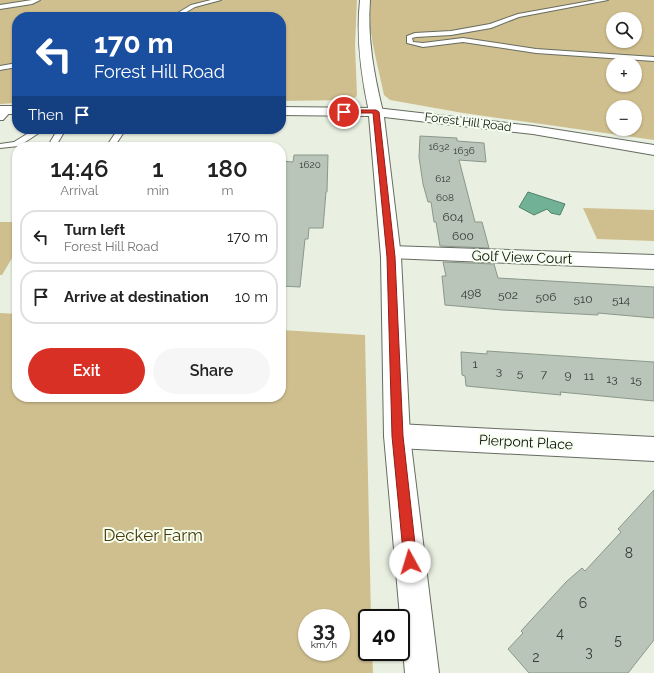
<!DOCTYPE html>
<html lang="en">
<head>
<meta charset="utf-8">
<style>
	:root { --surface:#fff; --page:#f6f6f6; --text:#222; --muted:#767676; --line:#e0e0e0; --accent:#d93025 }
	body { margin:0; font-family:Raleway,sans-serif; background:var(--page); color:var(--text); height:100vh; display:flex; flex-direction:column; font-size:15px; white-space:nowrap }
	* { box-sizing:border-box; margin:0 }
	p { font-size:13px; color:var(--muted) }
	.icon { flex:none; width:22px; height:22px; fill:none; stroke:currentColor; stroke-width:2; stroke-linecap:round; stroke-linejoin:round }
	.map { position:relative; flex:1; overflow:hidden }
	.sheet { position:absolute; left:12px; top:142px; width:274px; height:260px; display:flex; flex-direction:column; background:var(--surface); border-radius:16px; box-shadow:0 1px 3px #0004 }
	.sheet>* { flex:none }
	.top-card { position:absolute; left:12px; top:12px; width:274px; height:122px; border-radius:16px; box-shadow:0 1px 3px #0004; background:#1a4fa0; color:#fff; overflow:hidden }
	.tools { position:absolute; left:606px; top:12px; display:grid; gap:8px }
	.tools a { display:grid; place-items:center; width:36px; height:36px; border-radius:50%; background:var(--surface); box-shadow:0 1px 3px #0004; font-size:20px }
	.speed { position:absolute; left:298px; top:609px; display:flex; gap:8px; font-size:20px; font-weight:700; text-align:center }
	.speed>* { display:grid; place-content:center; width:52px; height:52px; border-radius:50%; background:var(--surface); box-shadow:0 1px 3px #0004; line-height:1 }
	.speed small { font-size:10px; font-weight:400 }
	.speed .limit { border:2px solid #111; border-radius:6px; background:#fff; color:#111 }
	.pin { position:absolute; display:grid; place-items:center; width:34px; height:34px; color:#fff; margin:-17px; border:2px solid #fff; border-radius:50%; box-shadow:0 1px 4px #0007 }
	.me { position:absolute; width:44px; margin:-22px; rotate:354deg; stroke-linejoin:round; filter:drop-shadow(0 0 3px #0008) }
	.turn { display:flex; align-items:center; gap:14px; height:84px; padding:0 16px; font-size:18px }
	.turn .icon { width:52px; height:52px; stroke-width:2.5 }
	.turn b { display:block; font-size:28px; line-height:34px }
	.then { display:flex; align-items:center; height:38px; padding:0 16px; background:#0003; gap:8px; font-size:15px }
	.eta { display:flex; justify-content:space-evenly; align-items:center; height:68px; text-align:center }
	.eta b { font-size:24px; font-weight:600; line-height:28px }
	.primary-button { display:flex; gap:8px; margin-top:auto; padding:8px 16px }
	.primary-button a { flex:1; height:46px; border-radius:24px; background:var(--accent); color:#fff; font-size:16px; font-weight:600; line-height:46px; text-align:center }
	.primary-button a+a { background:var(--page); color:var(--text) }
	ul { padding:0; list-style:none }
	li { display:flex; align-items:center; gap:12px; height:54px; margin:0 8px 6px; padding:0 8px; border:2px solid var(--line); border-radius:16px }
	li div { flex:1 }
	li b { display:block; font-size:15px }
	li em { font-style:normal }
	.map>svg:first-child { display:block }
	.green { fill:#d0bf8e; fill-rule:evenodd }
	.water { fill:#71b196; stroke:#52806b }
	.building { fill:#b9c5b9; stroke:#8c978c }
	.lines { fill:none; stroke-linecap:round; stroke-linejoin:round }
	.lane-casing { stroke:#666c60; stroke-width:2 }
	.street-casing { stroke:#666c60; stroke-width:2 }
	.secondary-casing { stroke:#666c60; stroke-width:2 }
	.lane { fill:#fff; fill-rule:evenodd }
	.street { fill:#fff; fill-rule:evenodd }
	.secondary { fill:#fff; fill-rule:evenodd }
	.route { fill:#d93025; stroke:#8d1f18 }
	.labels { text-anchor:middle; dominant-baseline:central; stroke-width:4; stroke-linejoin:round; paint-order:stroke }
	.far-number-label { font-size:10px; fill:#363a34 }
	.far-street-label { font-size:12px; fill:#0a0c08; stroke:#f6feef }
	.number-label { font-size:12px; fill:#363a34 }
	.street-label { font-size:14px; fill:#0a0c08; stroke:#f6feef }
	.near-number-label { font-size:14px; fill:#363a34 }
	.near-park-label { font-size:17px; fill:#493b0d; stroke:#f6feef }
</style>
</head>
<body>
<div class="map">
<svg width="654" height="673" viewBox="0 0 654 673">
	<rect width="100%" height="100%" fill="#e9f0e1"/>
	<!-- green -->
	<g class="green">
		<polygon points="0,0 357,0 355,45 357,95 356,97 348,100 281,101 281,17 17,17 17,103 0,104"/>
		<path d="M370 0H654V140L463 113 390 100 384 95C378 64 367 32 370 0ZM613 19H635V41H613ZM613 63H635V85H613ZM613 107H635V129H613Z"/>
		<polygon points="583,208 654,210 654,241 597,239"/>
		<polygon points="0,222 17,222 17,250 2,275 0,275"/>
		<path d="M0 313 17 314V397H281V330L365 335 371 618H367V652H372L373 673H0ZM307 618H341V652H307Z"/>
	</g>
	<!-- water -->
	<polygon class="water" points="528,192 565,204 560,215 551,213 547,209 534,215 519,207"/>
	<!-- building -->
	<g class="building">
		<polygon points="420,136 457,138 457,141 484,143 486,162 459,160 475,222 482,222 489,248 440,246 436,222 434,222 431,202 428,202 423,184 419,157"/>
		<polygon points="294,155 328,155 327,192 326,192 323,228 309,228 308,239 305,239 300,287 281,286 281,161 293,162"/>
		<polygon points="443,262 494,264 498,278 654,287 654,318 598,313 598,315 502,310 445,305 442,276 446,276"/>
		<polygon points="487,351 654,362 654,401 560,392 561,395 466,386 465,376 462,375 461,352 487,354"/>
		<polygon points="654,490 654,640 628,673 529,673 508,649 523,633 521,631 566,582 582,568 585,571 621,532 618,529"/>
	</g>
	<g class="lines">
		<defs>
			<g id="lane">
				<polygon points="32,0 40,0 32,4 0,9 0,5"/>
				<polygon points="211,0 221,0 195,7 178,17 171,17 191,5"/>
				<polygon points="596,0 608,0 519,17 491,28 451,35 416,37 412,38 413,42 423,43 463,38 536,49 654,57 654,61 536,53 463,42 423,47 407,43 407,36 415,33 451,31 490,24 518,14"/>
				<polygon points="17,63 17,67 0,70 0,66"/>
				<polygon points="5,108 11,108 12,110 3,120 0,120 0,114"/>
				<polygon points="35,129 45,129 19,146 0,148 0,144 14,142"/>
				<polygon points="58,129 66,129 57,144 57,147 49,147 49,144"/>
				<polygon points="118,129 126,129 114,147 106,147"/>
			</g>
			<g id="street">
				<path d="M360 0H370C367 38 374 75 383 112L381 115 376 116 371 115 369 112C361 75 356 38 360 0Z"/>
				<polygon points="390,246 654,255 654,269 390,258 383,257 381,252 383,247"/>
				<polygon points="397,424 654,437 654,461 397,448 388,444 384,436 388,428"/>
			</g>
			<g id="secondary">
				<rect x="0" y="106" width="17" height="8"/>
				<polygon points="281,107 376,108 533,126 654,145 654,155 533,134 384,117 401,257 410,436 439,673 405,673 384,436 381,257 369,116 281,115"/>
			</g>
		</defs>
		<!-- lane casing -->
		<use href="#lane" class="lane-casing"/>
		<!-- street casing -->
		<use href="#street" class="street-casing"/>
		<!-- secondary casing -->
		<use href="#secondary" class="secondary-casing"/>
		<!-- lane -->
		<use href="#lane" class="lane"/>
		<!-- street -->
		<use href="#street" class="street"/>
		<!-- secondary -->
		<use href="#secondary" class="secondary"/>
	</g>
	<!-- route -->
	<polygon class="route" points="342,110 376,110 379,112 395,257 403,436 417,562 415,567 410,568 406,567 404,562 392,436 387,257 373,113 344,113 342,112"/>
	<g class="labels">
		<!-- far-number labels -->
		<g class="far-number-label">
			<text x="439" y="146">1632</text>
			<text x="464" y="150">1636</text>
			<text x="310" y="164">1620</text>
			<text x="443" y="178">612</text>
			<text x="445" y="197">608</text>
		</g>
		<!-- far-street labels -->
		<g class="far-street-label">
			<text transform="translate(468 122) rotate(7)">Forest Hill Road</text>
		</g>
		<!-- number labels -->
		<g class="number-label">
			<text x="453" y="217">604</text>
			<text x="463" y="236">600</text>
			<text x="471" y="293">498</text>
			<text x="508" y="295">502</text>
			<text x="546" y="297">506</text>
			<text x="583" y="299">510</text>
			<text x="621" y="300">514</text>
			<text x="475" y="364">1</text>
			<text x="499" y="371">3</text>
			<text x="520" y="373">5</text>
			<text x="544" y="374">7</text>
			<text x="568" y="375">9</text>
			<text x="589" y="376">11</text>
			<text x="612" y="379">13</text>
			<text x="636" y="380">15</text>
		</g>
		<!-- street labels -->
		<g class="street-label">
			<text transform="translate(522 257) rotate(2)">Golf View Court</text>
			<text transform="translate(526 442) rotate(3)">Pierpont Place</text>
		</g>
		<!-- near-number labels -->
		<g class="near-number-label">
			<text x="629" y="553">8</text>
			<text x="583" y="603">6</text>
			<text x="560" y="633">4</text>
			<text x="618" y="640">5</text>
			<text x="589" y="652">3</text>
			<text x="536" y="657">2</text>
		</g>
		<!-- near-park labels -->
		<g class="near-park-label">
			<text x="153" y="535">Decker Farm</text>
		</g>
	</g>
</svg>
<div class="tools">
<a><svg class="icon" aria-label="search" viewBox="0 0 24 24"><circle cx="10" cy="10" r="6"/><path d="M15 15l6 6"/></svg></a>
<a>+</a>
<a>−</a>
</div>
<div class="speed"><div>33<small>km/h</small></div><div class="limit">40</div></div>
<div class="pin" style="left:344px;top:112px;background:#d93025"><svg class="icon" aria-label="arrive" viewBox="0 0 24 24"><path d="M6 21V4h12l-3 4 3 4H6"/></svg></div>
<svg class="me" style="left:410px;top:562px" viewBox="-20 -20 40 40"><circle r="19" fill="#fff"/><path d="M0-13L10 11 0 6-10 11z" fill="#d93025"/></svg>
<div class="top-card">
<div class="turn"><svg class="icon" aria-label="left" viewBox="0 0 24 24"><path d="M17 20v-9H6M10 6l-5 5 5 5"/></svg><div><b>170 m</b>Forest Hill Road</div></div>
<div class="then">Then<svg class="icon" aria-label="arrive" viewBox="0 0 24 24"><path d="M6 21V4h12l-3 4 3 4H6"/></svg></div>
</div>
<section class="sheet">
<div class="eta">
<div><b>14:46</b><p>Arrival</p></div>
<div><b>1</b><p>min</p></div>
<div><b>180</b><p>m</p></div>
</div>
<ul>
<li><svg class="icon" aria-label="left" viewBox="0 0 24 24"><path d="M17 20v-9H6M10 6l-5 5 5 5"/></svg><div><b>Turn left</b><p>Forest Hill Road</p></div><em>170 m</em></li>
<li><svg class="icon" aria-label="arrive" viewBox="0 0 24 24"><path d="M6 21V4h12l-3 4 3 4H6"/></svg><div><b>Arrive at destination</b></div><em>10 m</em></li>
</ul>
<div class="primary-button"><a>Exit</a><a>Share</a></div>
</section>
</div>
</body>
</html>
